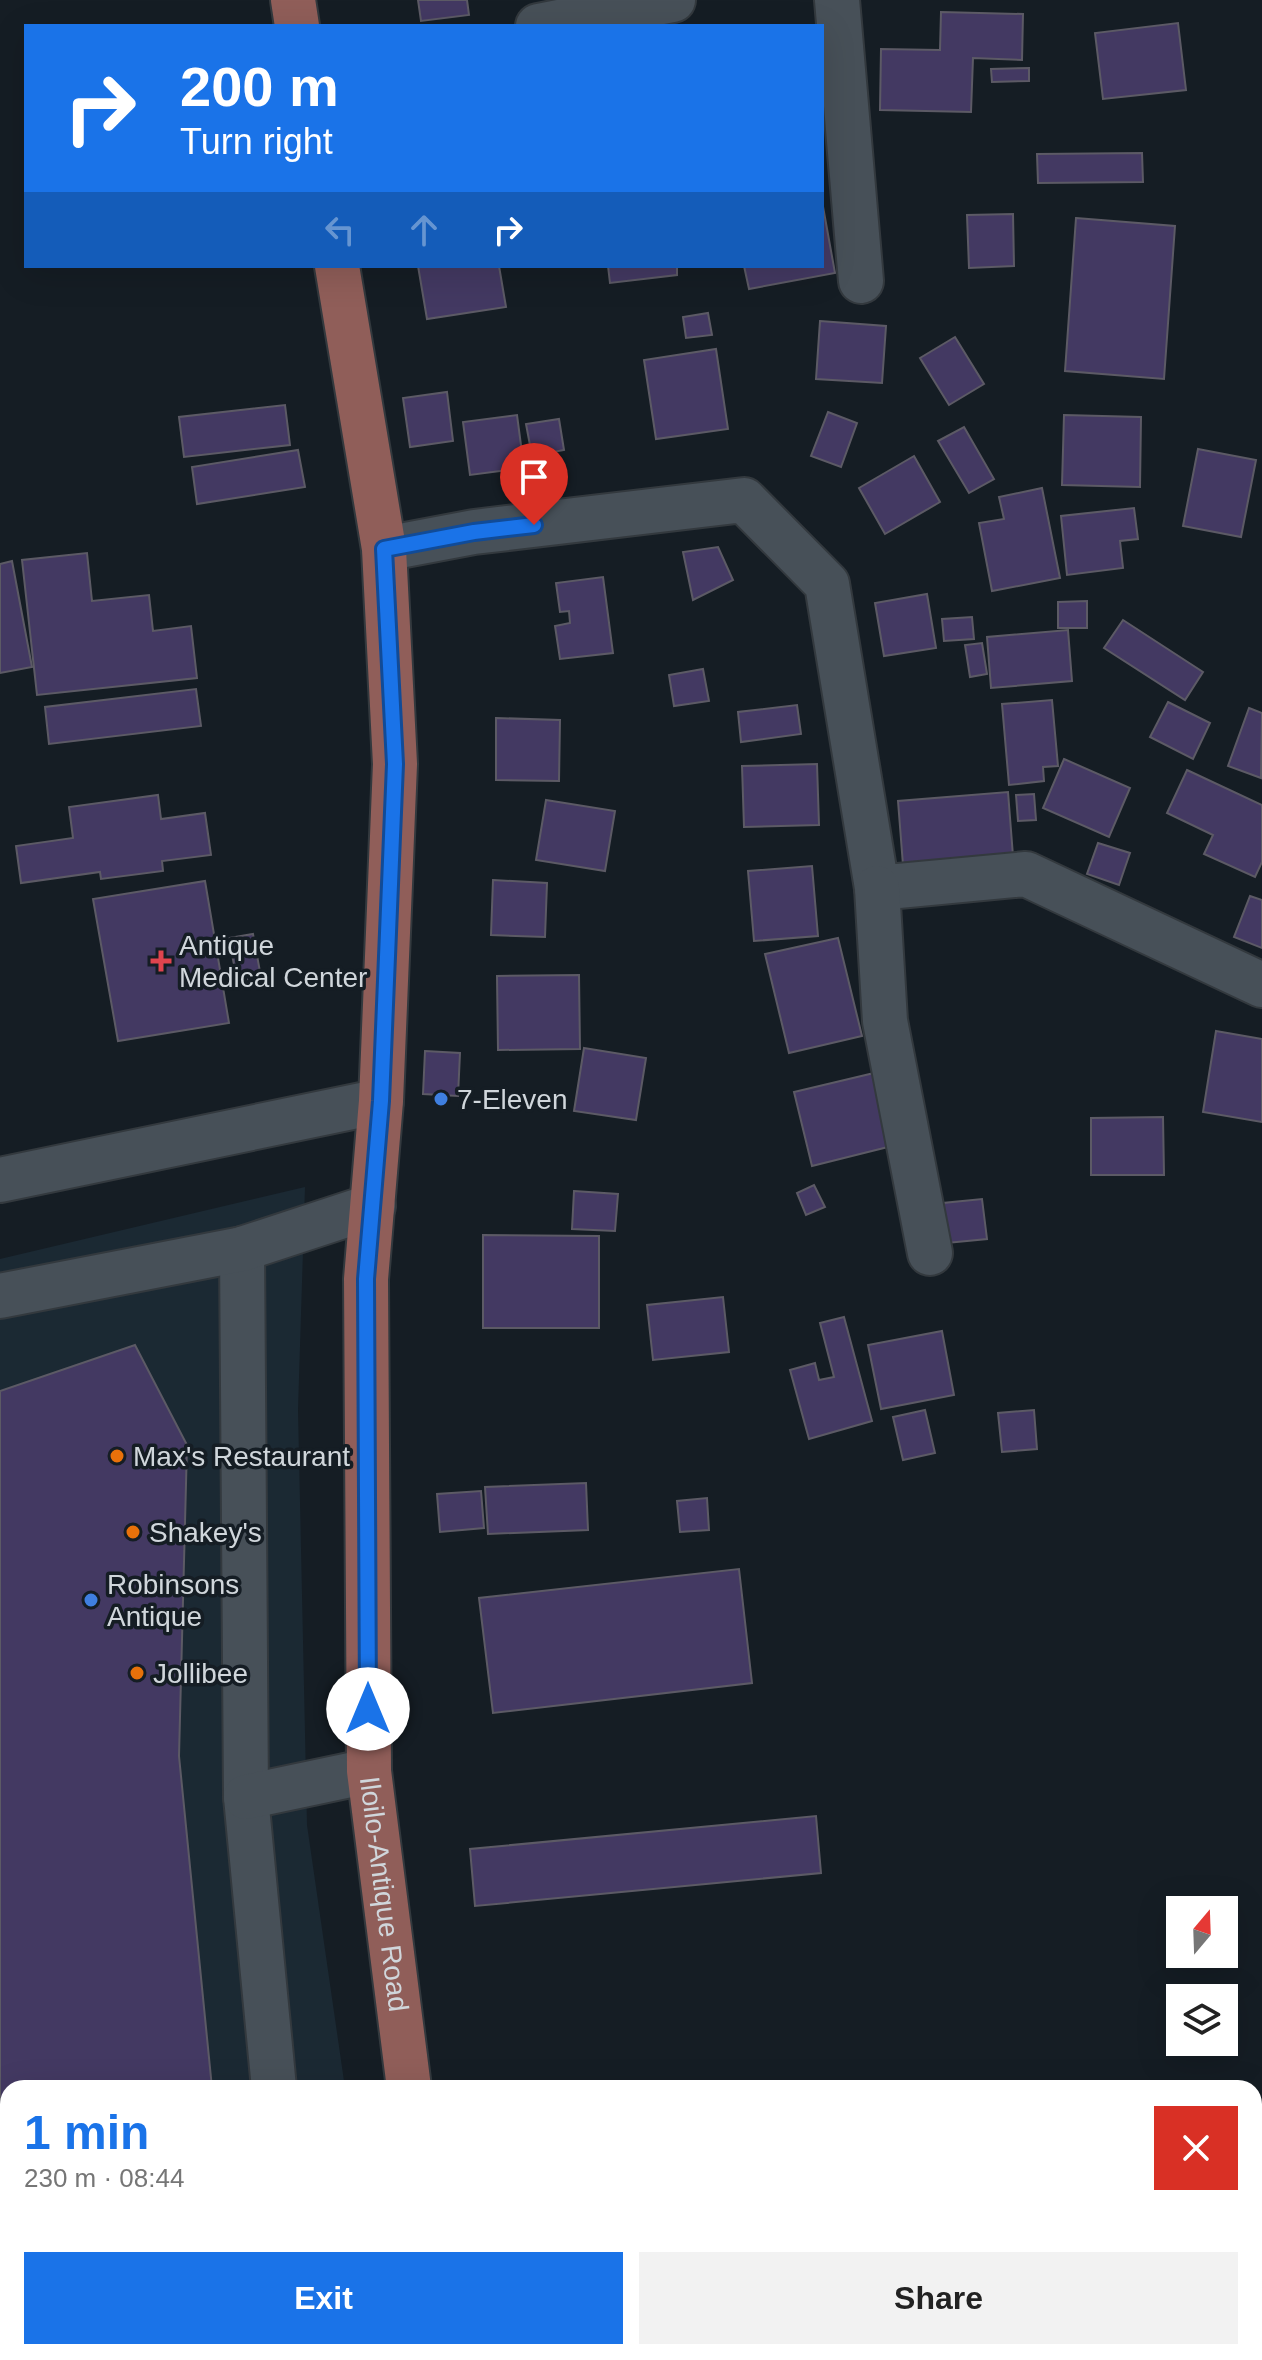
<!DOCTYPE html>
<html lang="en">
<head>
<meta charset="utf-8">
<style>
	:root { --surface:#fff; --page:#f2f2f2; --text:#222; --muted:#767676; --accent:#1a73e8 }
	body { margin:0; font-family:Arial,sans-serif; background:var(--page); color:var(--text); height:100vh; display:flex; flex-direction:column; font-size:30px; white-space:nowrap }
	* { box-sizing:border-box; margin:0 }
	p { font-size:26px; color:var(--muted) }
	.icon { flex:none; width:44px; height:44px; fill:none; stroke:currentColor; stroke-width:2; stroke-linecap:round; stroke-linejoin:round }
	.map { position:relative; flex:1; overflow:hidden }
	.sheet { position:absolute; left:0px; top:2080px; width:1262px; height:280px; display:flex; flex-direction:column; background:var(--surface); border-radius:24px 24px 0 0; box-shadow:0 8px 32px #0002 }
	.sheet>* { flex:none }
	.hud { position:absolute; left:24px; top:24px; width:800px; height:244px; border-radius:0px; box-shadow:0 8px 32px #0002; background:#1a73e8; color:#fff; overflow:hidden }
	.needle { width:52px; rotate:19deg }
	.fabs { position:absolute; left:1166px; top:1896px; display:grid; gap:16px }
	.fabs a { display:grid; place-items:center; width:72px; height:72px; border-radius:0px; background:var(--surface); box-shadow:0 8px 32px #0002; font-size:40px }
	.pin { position:absolute; display:grid; place-items:center; width:68px; height:68px; color:#fff; margin:-82px -34px; border-radius:50% 50% 50% 0; rotate:-45deg; box-shadow:0 0 8px #0007 }
	.pin .icon { rotate:45deg }
	.me { position:absolute; width:88px; margin:-44px; rotate:0deg; stroke-linejoin:round; filter:drop-shadow(0 0 6px #0008) }
	.turn { display:flex; align-items:center; gap:28px; height:168px; padding:0 24px; font-size:36px }
	.turn .icon { width:104px; height:104px; stroke-width:2.5 }
	.turn b { display:block; font-size:56px; line-height:68px }
	.lanes { display:flex; align-items:center; height:76px; padding:0 24px; background:#0003; justify-content:center; gap:40px; direction:ltr }
	.lanes .off { opacity:.35 }
	.round { display:grid; place-items:center; flex:none; width:84px; height:84px; border-radius:0px; background:var(--page) }
	.headline { display:flex; align-items:center; justify-content:space-between; height:136px; padding:0 24px }
	h1 { font-size:48px; font-weight:700; line-height:60px; color:var(--accent) }
	.action { display:flex; gap:16px; margin-top:auto; padding:16px 24px }
	.action a { flex:1; height:92px; border-radius:0px; background:var(--accent); color:#fff; font-size:32px; font-weight:700; line-height:92px; text-align:center }
	.action a+a { background:var(--page); color:var(--text) }
	.map>svg:first-child { display:block }
	.built { fill:#1b2933 }
	.building { fill:#433962; stroke:#5c5a65; stroke-width:2 }
	.lines { fill:none; stroke-linecap:round; stroke-linejoin:round }
	.minor-casing { stroke:#33393e; stroke-width:48 }
	.major-casing { stroke:#33393e; stroke-width:48 }
	.minor { stroke:#475058; stroke-width:44 }
	.major { stroke:#905e59; stroke-width:44 }
	.route-casing { stroke:#114b97; stroke-width:20 }
	.route { stroke:#1a73e8; stroke-width:14 }
	.health-dot { fill:#e0444e; stroke:#151d24; stroke-width:3 }
	.shop-dot { fill:#3f7fe0; stroke:#151d24; stroke-width:3 }
	.food-dot { fill:#e8710a; stroke:#151d24; stroke-width:3 }
	.labels { text-anchor:middle; dominant-baseline:central; stroke-width:7; stroke-linejoin:round; paint-order:stroke }
	.poi-label { font-size:28px; fill:#d0d6db; stroke:#151d24; text-anchor:start }
	.street-label { font-size:28px; fill:#d0d6db; stroke:#151d24 }
</style>
</head>
<body>
<div class="map">
<svg width="1262" height="2360" viewBox="0 0 1262 2360">
	<rect width="100%" height="100%" fill="#151d24"/>
	<!-- built -->
	<g class="built">
		<polygon points="305,1187 298,1410 307,1825 345,2088 8,2088 8,2236 0,2237 0,1259"/>
		<polygon points="59,2352 397,2352 399,2360 62,2360"/>
	</g>
	<!-- building -->
	<g class="building">
		<polygon points="418,0 467,0 469,15 421,21"/>
		<polygon points="941,12 1023,14 1022,60 973,58 971,112 880,110 881,49 940,50"/>
		<polygon points="1178,23 1186,90 1103,99 1095,33"/>
		<polygon points="1029,68 1029,81 992,82 991,69"/>
		<polygon points="1142,153 1143,182 1038,183 1037,154"/>
		<polygon points="822,201 835,273 749,289 744,266 822,266"/>
		<polygon points="1013,214 1014,266 969,268 967,215"/>
		<polygon points="1076,218 1175,226 1164,379 1065,371"/>
		<polygon points="418,266 499,266 506,307 427,319"/>
		<polygon points="608,266 677,266 677,275 610,283"/>
		<polygon points="708,313 712,335 686,338 683,317"/>
		<polygon points="820,321 886,326 882,383 816,379"/>
		<polygon points="955,337 984,384 949,405 920,358"/>
		<polygon points="716,349 728,429 656,439 644,360"/>
		<polygon points="447,392 453,441 410,447 403,398"/>
		<polygon points="285,405 290,445 184,457 179,417"/>
		<polygon points="828,412 857,423 841,467 811,456"/>
		<polygon points="517,415 524,468 470,475 463,422"/>
		<polygon points="1064,415 1141,417 1140,487 1062,485"/>
		<polygon points="559,419 564,450 532,456 526,424"/>
		<polygon points="964,427 994,479 969,493 938,441"/>
		<polygon points="1198,449 1256,460 1241,537 1183,526"/>
		<polygon points="298,450 305,487 197,504 192,467"/>
		<polygon points="914,456 940,502 885,534 859,488"/>
		<polygon points="1042,488 1060,578 992,591 979,523 1004,519 999,497"/>
		<polygon points="1134,508 1138,539 1120,541 1123,568 1067,575 1061,516"/>
		<polygon points="718,547 733,580 693,600 683,552"/>
		<polygon points="87,553 92,601 149,595 153,631 191,626 197,678 37,695 22,560"/>
		<polygon points="12,561 32,667 0,673 0,564"/>
		<polygon points="603,577 613,653 560,659 555,626 570,623 569,611 560,612 556,583"/>
		<polygon points="927,594 936,648 884,656 875,603"/>
		<polygon points="1087,601 1087,628 1058,628 1058,602"/>
		<polygon points="972,617 974,639 944,641 942,619"/>
		<polygon points="1123,620 1203,672 1185,700 1104,648"/>
		<polygon points="1068,630 1072,681 991,688 987,637"/>
		<polygon points="982,643 987,674 970,677 965,645"/>
		<polygon points="703,669 709,701 674,706 669,675"/>
		<polygon points="196,689 201,726 49,744 45,707"/>
		<polygon points="1052,700 1058,766 1043,767 1044,781 1009,785 1002,704"/>
		<polygon points="1168,702 1210,723 1193,759 1150,737"/>
		<polygon points="797,705 801,734 741,742 738,712"/>
		<polygon points="1249,708 1262,713 1261,778 1228,766"/>
		<polygon points="496,718 560,720 559,781 496,780"/>
		<polygon points="1064,759 1130,788 1109,837 1043,808"/>
		<polygon points="817,764 819,825 744,827 742,766"/>
		<polygon points="1187,770 1262,805 1262,862 1255,877 1204,854 1213,835 1167,813"/>
		<polygon points="1008,792 1013,856 903,865 898,801"/>
		<polygon points="1034,794 1036,820 1018,821 1016,795"/>
		<polygon points="158,795 161,819 205,813 211,855 162,861 163,871 101,879 100,872 21,883 16,846 73,838 69,807"/>
		<polygon points="546,800 615,811 605,871 536,860"/>
		<polygon points="1098,843 1130,853 1119,885 1087,874"/>
		<polygon points="812,866 818,936 754,941 748,871"/>
		<polygon points="493,880 547,883 545,937 491,935"/>
		<polygon points="205,881 229,1023 118,1041 93,899"/>
		<polygon points="1250,896 1262,900 1262,948 1234,937"/>
		<polygon points="253,934 261,977 237,981 229,938"/>
		<polygon points="838,938 862,1036 789,1053 765,954"/>
		<polygon points="579,975 580,1049 498,1050 497,976"/>
		<polygon points="1216,1031 1262,1039 1262,1122 1203,1112"/>
		<polygon points="584,1048 646,1058 636,1120 574,1111"/>
		<polygon points="425,1051 460,1053 458,1096 423,1094"/>
		<polygon points="874,1073 892,1146 812,1166 794,1092"/>
		<polygon points="1163,1117 1164,1175 1091,1175 1091,1118"/>
		<polygon points="814,1185 825,1207 806,1215 797,1193"/>
		<polygon points="574,1191 618,1194 615,1231 572,1229"/>
		<polygon points="982,1199 987,1239 947,1243 943,1203"/>
		<polygon points="483,1235 599,1236 599,1328 483,1328"/>
		<polygon points="723,1297 729,1352 653,1360 647,1305"/>
		<polygon points="844,1317 872,1421 809,1439 790,1370 815,1363 819,1380 834,1377 820,1323"/>
		<polygon points="942,1331 954,1395 881,1409 868,1345"/>
		<polygon points="135,1345 187,1445 179,1756 212,2088 8,2088 8,2154 0,2154 0,1391"/>
		<polygon points="925,1410 935,1453 903,1460 893,1417"/>
		<polygon points="1034,1410 1037,1449 1002,1452 998,1413"/>
		<polygon points="586,1483 588,1530 488,1534 485,1487"/>
		<polygon points="481,1491 484,1528 440,1532 437,1494"/>
		<polygon points="707,1498 709,1530 680,1532 677,1501"/>
		<polygon points="739,1569 752,1683 493,1713 479,1598"/>
		<polygon points="816,1816 821,1873 475,1906 470,1849"/>
	</g>
	<g class="lines">
		<defs>
			<g id="minor">
				<polyline points="837,0 861,281"/>
				<polyline points="538,26 673,0"/>
				<polyline points="384,549 474,532 744,500 827,584 877,888 1026,874 1262,985"/>
				<polyline points="877,888 885,1021 930,1253"/>
				<polyline points="0,1180 381,1101"/>
				<polyline points="242,1249 246,1797 274,2088"/>
				<polyline points="0,1296 242,1249 373,1206"/>
				<polyline points="246,1797 369,1771"/>
				<polyline points="0,2189 8,2188"/>
			</g>
			<g id="major">
				<polyline points="293,0 297,26"/>
				<path id="s1" d="M337 266 384 549 395 764 381 1101 366 1279 369 1771 409 2088"/>
				<polyline points="452,2352 454,2360"/>
			</g>
		</defs>
		<!-- minor casing -->
		<use href="#minor" class="minor-casing"/>
		<!-- major casing -->
		<use href="#major" class="major-casing"/>
		<!-- minor -->
		<use href="#minor" class="minor"/>
		<!-- major -->
		<use href="#major" class="major"/>
	</g>
	<g class="lines">
		<defs>
			<polyline id="route" points="368,1709 366,1279 381,1101 395,764 384,549 474,532 534,525"/>
		</defs>
		<!-- route casing -->
		<use href="#route" class="route-casing"/>
		<!-- route -->
		<use href="#route" class="route"/>
	</g>
	<!-- markers -->
	<path class="health-dot" d="M157 949h8v8h8v8h-8v8h-8v-8h-8v-8h8z"/>
	<g class="shop-dot">
		<circle cx="441" cy="1099" r="8"/>
		<circle cx="91" cy="1600" r="8"/>
	</g>
	<g class="food-dot">
		<circle cx="117" cy="1456" r="8"/>
		<circle cx="133" cy="1532" r="8"/>
		<circle cx="137" cy="1673" r="8"/>
	</g>
	<g class="labels">
		<!-- poi labels -->
		<g class="poi-label">
			<text x="179" y="945">Antique<tspan x="179" dy="32">Medical Center</tspan></text>
			<text x="457" y="1099">7-Eleven</text>
			<text x="133" y="1456">Max's Restaurant</text>
			<text x="149" y="1532">Shakey's</text>
			<text x="107" y="1584">Robinsons<tspan x="107" dy="32">Antique</tspan></text>
			<text x="153" y="1673">Jollibee</text>
		</g>
		<!-- street labels -->
		<g class="street-label">
			<text stroke="none"><textPath href="#s1" startOffset="1634">Iloilo-Antique Road</textPath></text>
		</g>
	</g>
</svg>
<div class="fabs">
<a><svg class="needle" viewBox="-14 -14 28 28"><path d="M0-13l5 13h-10z" fill="#e53935"/><path d="M0 13l5-13h-10z" fill="#767676"/></svg></a>
<a><svg class="icon" aria-label="layers" viewBox="0 0 24 24"><path d="M12 4l9 5-9 5-9-5zM3 14l9 5 9-5"/></svg></a>
</div>
<div class="pin" style="left:534px;top:525px;background:#d93025"><svg class="icon" aria-label="arrive" viewBox="0 0 24 24"><path d="M6 21V4h12l-3 4 3 4H6"/></svg></div>
<svg class="me" style="left:368px;top:1709px" viewBox="-20 -20 40 40"><circle r="19" fill="#fff"/><path d="M0-13L10 11 0 6-10 11z" fill="#1a73e8"/></svg>
<div class="hud">
<div class="turn"><svg class="icon" aria-label="right" viewBox="0 0 24 24"><path d="M7 20v-9h11M14 6l5 5-5 5"/></svg><div><b>200 m</b>Turn right</div></div>
<div class="lanes"><svg class="icon off" aria-label="left" viewBox="0 0 24 24"><path d="M17 20v-9H6M10 6l-5 5 5 5"/></svg><svg class="icon off" aria-label="ahead" viewBox="0 0 24 24"><path d="M12 20V5M6 11l6-6 6 6"/></svg><svg class="icon" aria-label="right" viewBox="0 0 24 24"><path d="M7 20v-9h11M14 6l5 5-5 5"/></svg></div>
</div>
<section class="sheet">
<div class="headline"><div><h1>1 min</h1><p>230 m · 08:44</p></div><a class="round" style="background:#d93025;color:#fff"><svg class="icon" aria-label="close" viewBox="0 0 24 24"><path d="M6 6l12 12M18 6L6 18"/></svg></a></div>
<div class="action"><a>Exit</a><a>Share</a></div>
</section>
</div>
</body>
</html>
